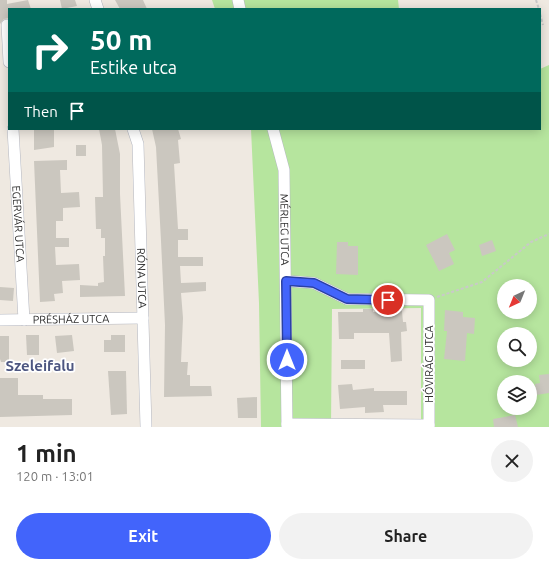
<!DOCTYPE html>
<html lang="en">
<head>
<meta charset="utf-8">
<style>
	:root { --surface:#fff; --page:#f2f2f2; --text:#222; --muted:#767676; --accent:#4264fb }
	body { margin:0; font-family:Ubuntu,sans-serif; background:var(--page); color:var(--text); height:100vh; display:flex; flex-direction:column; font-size:15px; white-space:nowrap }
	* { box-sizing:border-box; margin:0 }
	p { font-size:13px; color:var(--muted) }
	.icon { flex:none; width:22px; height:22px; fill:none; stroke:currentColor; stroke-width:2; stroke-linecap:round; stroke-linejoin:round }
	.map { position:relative; height:427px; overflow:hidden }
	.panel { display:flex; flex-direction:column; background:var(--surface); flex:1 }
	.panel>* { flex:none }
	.hud { position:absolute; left:8px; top:8px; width:533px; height:122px; border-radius:0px; box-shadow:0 2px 10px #0003; background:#00695c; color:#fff; overflow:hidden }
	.needle { width:26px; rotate:223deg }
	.fabs { position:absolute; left:497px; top:279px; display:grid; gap:8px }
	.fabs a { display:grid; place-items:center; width:40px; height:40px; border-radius:50%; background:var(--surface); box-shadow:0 2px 10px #0003; font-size:20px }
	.pin { position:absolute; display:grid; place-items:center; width:34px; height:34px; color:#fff; margin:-17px; border:2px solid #fff; border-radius:50%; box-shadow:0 1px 4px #0007 }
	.me { position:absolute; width:44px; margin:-22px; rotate:0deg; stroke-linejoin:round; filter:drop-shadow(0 0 3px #0008) }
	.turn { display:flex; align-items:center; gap:14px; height:84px; padding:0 16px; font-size:18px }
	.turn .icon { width:52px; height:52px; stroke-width:2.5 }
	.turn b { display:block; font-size:28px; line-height:34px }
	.then { display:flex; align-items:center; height:38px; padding:0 16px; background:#0003; gap:8px; font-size:15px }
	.round { display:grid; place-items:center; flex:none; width:42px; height:42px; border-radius:21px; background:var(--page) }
	.head { display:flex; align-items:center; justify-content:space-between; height:68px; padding:0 16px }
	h1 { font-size:24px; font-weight:600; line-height:30px }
	.action { display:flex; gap:8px; margin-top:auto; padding:8px 16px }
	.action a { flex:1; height:46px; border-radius:24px; background:var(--accent); color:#fff; font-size:16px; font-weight:600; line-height:46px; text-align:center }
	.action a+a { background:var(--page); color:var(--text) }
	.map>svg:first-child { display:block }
	.green { fill:#b6e59e; fill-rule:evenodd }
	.building { fill:#cbc7bf }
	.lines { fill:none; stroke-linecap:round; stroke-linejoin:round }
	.street-casing { stroke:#b4b7c1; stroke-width:12 }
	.path { stroke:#c9c9c9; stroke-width:2; stroke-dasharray:3 2; stroke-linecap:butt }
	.street { stroke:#fff; stroke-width:11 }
	.route-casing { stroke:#2b41a3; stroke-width:10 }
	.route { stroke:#4264fb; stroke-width:7 }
	.labels { text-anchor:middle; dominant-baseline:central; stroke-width:3.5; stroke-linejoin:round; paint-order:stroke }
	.street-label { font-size:11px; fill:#2e2e2e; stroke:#fff }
	.district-label { font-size:15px; font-weight:bold; fill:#4d5680; stroke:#fff }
</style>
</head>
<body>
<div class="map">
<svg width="549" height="427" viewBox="0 0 549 427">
	<rect width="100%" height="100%" fill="#efe9e1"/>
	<!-- green -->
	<g class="green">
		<polygon points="212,0 398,0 399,9 215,9"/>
		<path d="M549 65V427H421V308L332 309 331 427H261L259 303 251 129H540V69ZM504 286H530V312H504ZM504 334H530V360H504ZM504 382H530V408H504Z"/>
	</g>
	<!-- building -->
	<g class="building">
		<polygon points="0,0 7,0 7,4 28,0 31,9 9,9 9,18 4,19 0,24"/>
		<polygon points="60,0 75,0 77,6 62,9"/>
		<polygon points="115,0 143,0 147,9 120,9"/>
		<polygon points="34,129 54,129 54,147 34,150"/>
		<polygon points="99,129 115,129 120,154 120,194 125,296 80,297 80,285 98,286 98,283 104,282 103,256 105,256 105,238 101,238 101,229 96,229 95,197 103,197 102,145"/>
		<polygon points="152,129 178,129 181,139 178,140 180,163 174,164 178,229 188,229 188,240 178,240 178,257 203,257 203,266 180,266 181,283 206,282 206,291 181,293 183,318 181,362 188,362 187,375 190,375 190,386 211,386 212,396 164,397 165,325 161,241 156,147"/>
		<rect x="76" y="145" width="10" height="11"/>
		<polygon points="67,160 67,170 60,170 61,193 79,192 80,207 63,208 63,221 56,221 56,238 69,238 69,247 55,247 56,265 79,264 80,280 62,281 63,293 54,294 55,301 40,302 34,161"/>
		<polygon points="447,234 455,250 449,253 454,264 439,271 426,245"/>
		<polygon points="492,240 496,251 482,256 479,245"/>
		<polygon points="337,242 348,242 348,246 358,246 358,275 336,274"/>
		<polygon points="0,287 14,288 13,301 0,300"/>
		<polygon points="363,309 373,309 373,312 402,311 403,322 406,322 407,331 401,332 402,361 391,362 389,333 354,333 354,339 339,339 338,312 363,312"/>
		<polygon points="445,310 463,312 463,317 475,318 474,334 467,333 465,361 444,359 447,331 444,331"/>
		<polygon points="26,335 39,335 39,355 27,355"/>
		<polygon points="72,335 74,351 57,353 55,336"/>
		<polygon points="111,335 125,335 125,352 104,352 104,340 111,340"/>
		<polygon points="0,336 9,336 9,362 1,362 0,359"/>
		<rect x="341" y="360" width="24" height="9"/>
		<polygon points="108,371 126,371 127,414 111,415"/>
		<polygon points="549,374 549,393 536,395 535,384 540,383 539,375"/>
		<polygon points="0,378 18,378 18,395 43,395 43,399 72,399 72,415 0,417"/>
		<polygon points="352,384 353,390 374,388 374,391 407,391 407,405 383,405 384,412 365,413 365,407 340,409 338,385"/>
		<polygon points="257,397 257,418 238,418 237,398"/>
		<polygon points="515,415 518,427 494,427 493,419"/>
	</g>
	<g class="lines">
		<defs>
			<g id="street">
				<polyline points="95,0 98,9"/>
				<polyline points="238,0 240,9"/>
				<polyline points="7,25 9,62"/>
				<path id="s1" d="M13 129 24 320"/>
				<path id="s2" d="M133 129 138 144 146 427"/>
				<path id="s3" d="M273 129 284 170 287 427"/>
				<polyline points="287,281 314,283 347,299 429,300 429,427"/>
				<path id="s4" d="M0 320 143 318"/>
				<polyline points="287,424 429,425"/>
			</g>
		</defs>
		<!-- street casing -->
		<use href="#street" class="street-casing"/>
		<!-- path -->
		<g class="path">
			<polyline points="536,0 539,9"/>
			<polyline points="540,14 543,25"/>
			<polyline points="437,297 482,282 531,242 549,234"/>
		</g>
		<!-- street -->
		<use href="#street" class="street"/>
	</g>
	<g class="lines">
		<defs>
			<polyline id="route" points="287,360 286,281 314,283 347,299 388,300"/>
		</defs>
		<!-- route casing -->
		<use href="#route" class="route-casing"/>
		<!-- route -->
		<use href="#route" class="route"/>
	</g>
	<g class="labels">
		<!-- street labels -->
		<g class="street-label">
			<text stroke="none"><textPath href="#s1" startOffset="95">EGERVÁR UTCA</textPath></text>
			<text stroke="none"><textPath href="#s3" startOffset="102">MÉRLEG UTCA</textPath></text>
			<text stroke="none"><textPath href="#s2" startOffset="150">RÓNA UTCA</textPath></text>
			<text stroke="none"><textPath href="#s4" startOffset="71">PRÉSHÁZ UTCA</textPath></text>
			<text transform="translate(429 364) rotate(-90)">HÓVIRÁG UTCA</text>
		</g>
		<!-- district labels -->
		<g class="district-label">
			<text x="40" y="365">Szeleifalu</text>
		</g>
	</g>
</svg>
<div class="fabs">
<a><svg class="needle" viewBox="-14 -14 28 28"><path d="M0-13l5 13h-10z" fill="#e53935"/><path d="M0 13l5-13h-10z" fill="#767676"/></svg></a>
<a><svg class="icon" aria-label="search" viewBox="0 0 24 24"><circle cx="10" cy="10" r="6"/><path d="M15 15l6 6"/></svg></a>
<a><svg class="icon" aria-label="layers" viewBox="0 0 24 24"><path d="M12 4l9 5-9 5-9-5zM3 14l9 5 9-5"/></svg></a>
</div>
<div class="pin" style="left:388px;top:300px;background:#d93025"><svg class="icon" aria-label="arrive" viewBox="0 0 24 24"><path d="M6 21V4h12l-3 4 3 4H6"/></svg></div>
<svg class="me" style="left:287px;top:360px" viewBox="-20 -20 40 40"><circle r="17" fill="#4264fb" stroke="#fff" stroke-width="3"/><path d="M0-11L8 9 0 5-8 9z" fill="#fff"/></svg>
<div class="hud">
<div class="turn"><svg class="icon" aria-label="right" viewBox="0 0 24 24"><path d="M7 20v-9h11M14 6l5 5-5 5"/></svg><div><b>50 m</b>Estike utca</div></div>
<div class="then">Then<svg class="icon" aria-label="arrive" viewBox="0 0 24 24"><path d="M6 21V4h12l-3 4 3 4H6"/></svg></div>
</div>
</div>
<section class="panel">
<div class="head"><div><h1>1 min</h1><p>120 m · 13:01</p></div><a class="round"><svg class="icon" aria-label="close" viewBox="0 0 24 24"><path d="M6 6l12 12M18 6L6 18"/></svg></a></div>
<div class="action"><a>Exit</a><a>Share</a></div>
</section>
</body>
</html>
